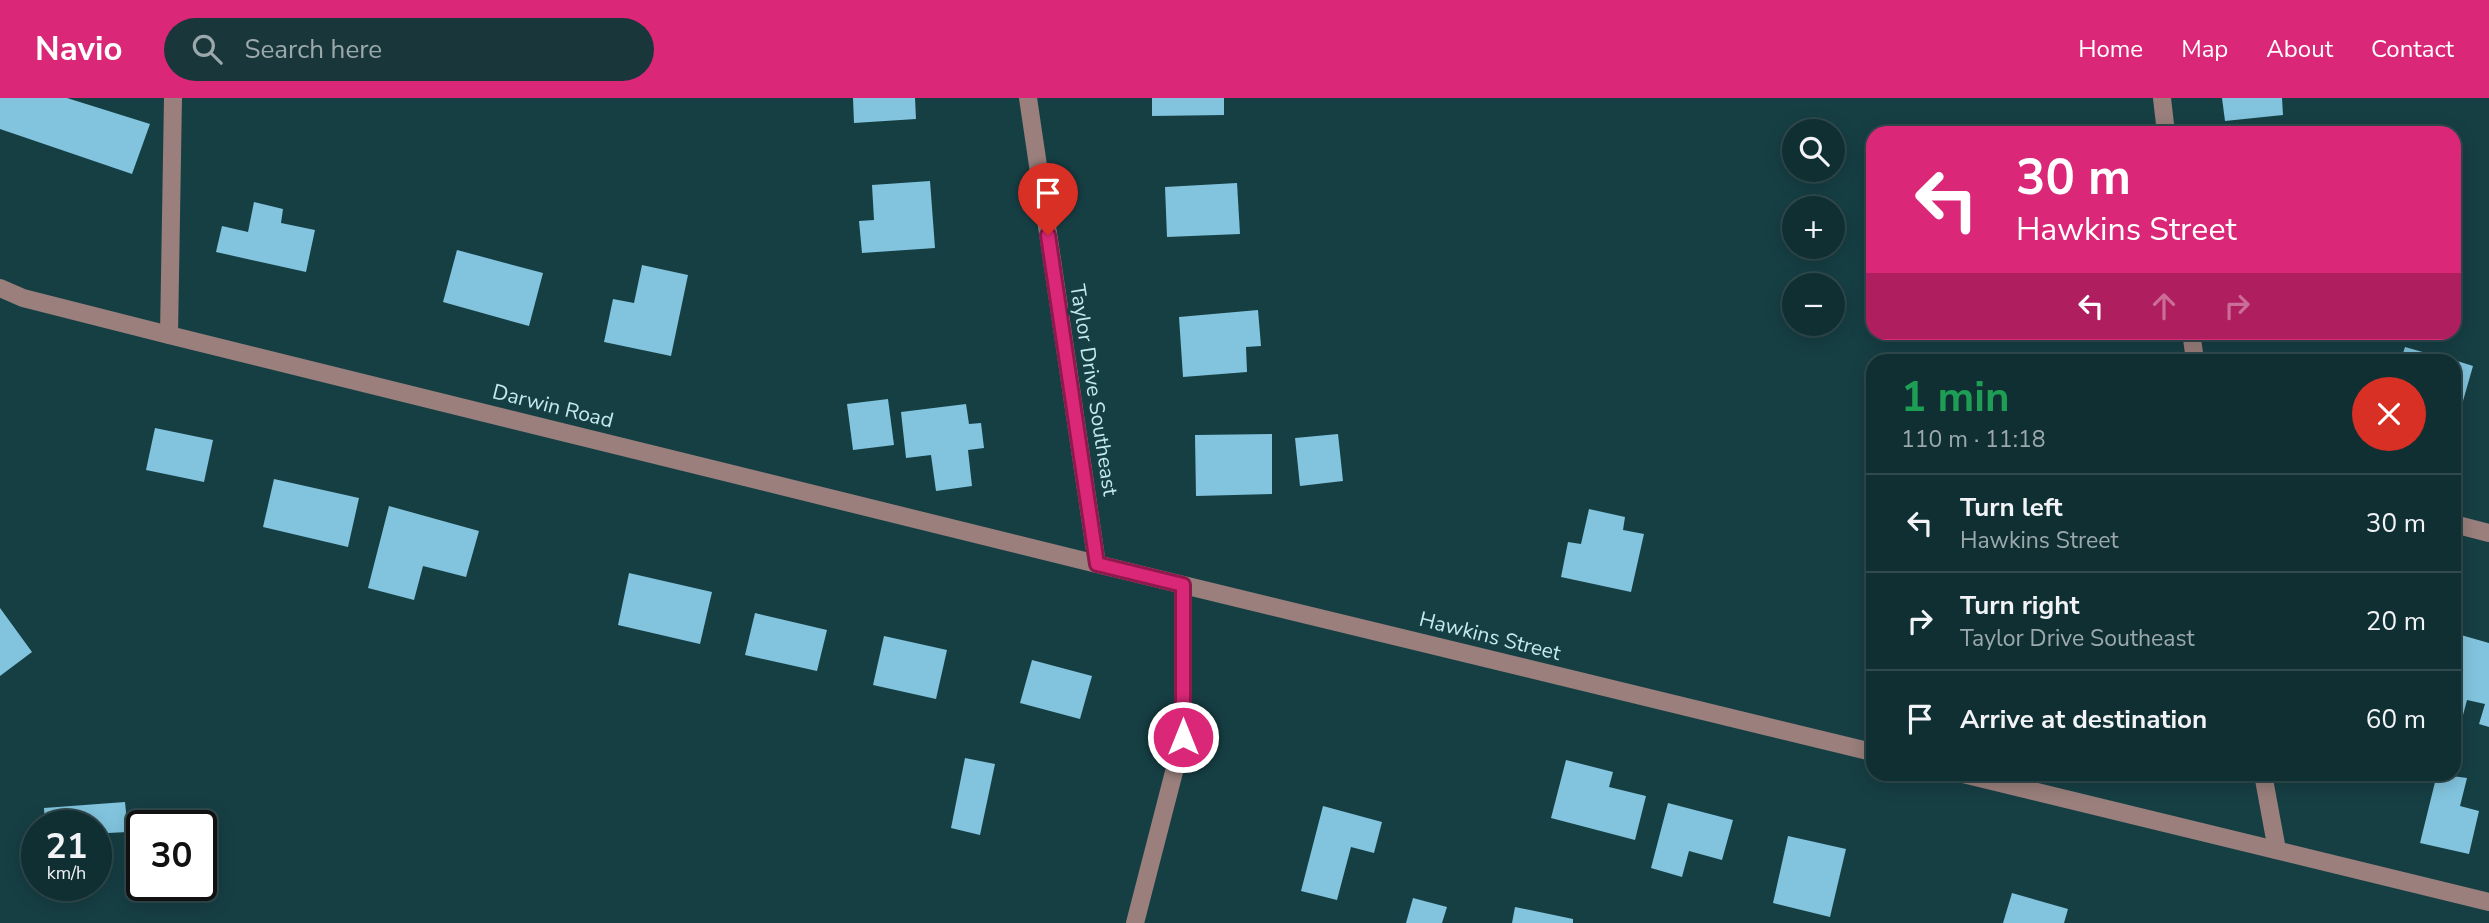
<!DOCTYPE html>
<html lang="en">
<head>
<meta charset="utf-8">
<style>
	:root { --surface:#102f33; --page:#19373b; --text:#f1f3f6; --muted:#9ca9ac; --line:#304a4e; --accent:#db2777 }
	body { margin:0; font-family:"Nunito Sans",sans-serif; background:var(--page); color:var(--text); height:100vh; display:flex; flex-direction:column; font-size:26px; white-space:nowrap }
	* { box-sizing:border-box; margin:0 }
	p { font-size:23px; color:var(--muted) }
	.icon { flex:none; width:38px; height:38px; fill:none; stroke:currentColor; stroke-width:2; stroke-linecap:round; stroke-linejoin:round }
	.map { position:relative; flex:1; overflow:hidden }
	.side { position:absolute; left:1866px; top:256px; width:595px; height:427px; display:flex; flex-direction:column; background:var(--surface); border-radius:21px; box-shadow:0 4px 18px #0003,0 0 0 2px var(--line) }
	.side>* { flex:none }
	.banner { position:absolute; left:1866px; top:28px; width:595px; height:214px; border-radius:21px; box-shadow:0 4px 18px #0003,0 0 0 2px var(--line); background:#db2777; color:#fff; overflow:hidden }
	.tools { position:absolute; left:1782px; top:21px; display:grid; gap:14px }
	.tools a { display:grid; place-items:center; width:63px; height:63px; border-radius:50%; background:var(--surface); box-shadow:0 4px 18px #0003,0 0 0 2px var(--line); font-size:35px }
	.speed { position:absolute; left:21px; top:712px; display:flex; gap:14px; font-size:35px; font-weight:700; text-align:center }
	.speed>* { display:grid; place-content:center; width:91px; height:91px; border-radius:50%; background:var(--surface); box-shadow:0 4px 18px #0003,0 0 0 2px var(--line); line-height:1 }
	.speed small { font-size:18px; font-weight:400 }
	.speed .limit { border:4px solid #111; border-radius:10px; background:#fff; color:#111 }
	.pin { position:absolute; display:grid; place-items:center; width:60px; height:60px; color:#fff; margin:-72px -30px; border-radius:50% 50% 50% 0; rotate:-45deg; box-shadow:0 0 7px #0007 }
	.pin .icon { rotate:45deg }
	.me { position:absolute; width:77px; margin:-38px; rotate:0deg; stroke-linejoin:round; filter:drop-shadow(0 0 5px #0008) }
	.turn { display:flex; align-items:center; gap:24px; height:147px; padding:0 35px; font-size:32px }
	.turn .icon { width:91px; height:91px; stroke-width:2.5 }
	.turn b { display:block; font-size:49px; line-height:60px }
	.lanes { display:flex; align-items:center; height:66px; padding:0 35px; background:#0003; justify-content:center; gap:35px; direction:ltr }
	.lanes .off { opacity:.35 }
	.round { display:grid; place-items:center; flex:none; width:74px; height:74px; border-radius:37px; background:var(--page) }
	.headline { display:flex; align-items:center; justify-content:space-between; height:119px; padding:0 35px }
	h1 { font-size:42px; font-weight:700; line-height:52px; color:#1e9e55 }
	ul { padding:0; list-style:none }
	li { display:flex; align-items:center; gap:21px; height:98px; padding:0 35px; border-top:2px solid var(--line) }
	li div { flex:1 }
	li b { display:block; font-size:26px }
	li em { font-style:normal }
	header { display:flex; align-items:center; gap:42px; box-sizing:border-box; height:98px; padding:0 35px; background:var(--accent); color:#fff }
	header strong { font-size:33px }
	nav { display:flex; gap:38px; margin-inline-start:auto; font-size:24px }
	.search { width:490px; height:63px; background:var(--page); display:flex; align-items:center; gap:18px; box-sizing:border-box; padding:0 24px; border-radius:38px; color:var(--muted); font-size:26px }
	.map>svg:first-child { display:block }
	.building { fill:#82c4de }
	.lines { fill:none; stroke-linecap:round; stroke-linejoin:round }
	.minor { stroke:#9a7f7c; stroke-width:18 }
	.route-casing { stroke:#8e194d; stroke-width:18 }
	.route { stroke:#db2777; stroke-width:12 }
	.labels { text-anchor:middle; dominant-baseline:central; stroke-width:7; stroke-linejoin:round; paint-order:stroke }
	.street-label { font-size:21px; fill:#c4e9ed; stroke:#163f44 }
</style>
</head>
<body>
<header>
<strong>Navio</strong>
<div class="search"><svg class="icon" aria-label="search" viewBox="0 0 24 24"><circle cx="10" cy="10" r="6"/><path d="M15 15l6 6"/></svg>Search here</div>
<nav><a>Home</a><a>Map</a><a>About</a><a>Contact</a></nav>
</header>
<div class="map">
<svg width="2489" height="825" viewBox="0 0 2489 825">
	<rect width="100%" height="100%" fill="#163f44"/>
	<!-- building -->
	<g class="building">
		<polygon points="0,0 67,0 150,26 132,76 0,31"/>
		<polygon points="853,0 915,0 916,21 854,25"/>
		<polygon points="1152,0 1224,0 1224,17 1152,18"/>
		<polygon points="2222,0 2282,0 2283,17 2225,23"/>
		<polygon points="930,83 935,150 862,155 859,123 874,122 872,87"/>
		<polygon points="1237,85 1240,136 1167,139 1165,89"/>
		<polygon points="254,104 283,111 281,125 315,132 306,174 216,154 222,128 248,134"/>
		<polygon points="457,152 543,175 529,228 443,204"/>
		<polygon points="642,167 688,177 671,258 604,244 613,201 634,205"/>
		<polygon points="1258,212 1261,248 1246,249 1247,274 1183,279 1179,219"/>
		<polygon points="2405,249 2451,262 2401,262"/>
		<polygon points="2454,262 2473,268 2459,317 2454,316"/>
		<polygon points="888,301 894,347 853,352 847,306"/>
		<polygon points="966,306 969,326 981,325 984,350 968,352 972,388 936,393 931,357 906,360 901,314"/>
		<polygon points="155,330 213,342 204,384 146,372"/>
		<polygon points="1272,336 1272,396 1196,398 1195,337"/>
		<polygon points="1338,336 1343,383 1300,388 1295,340"/>
		<polygon points="274,381 359,400 348,449 263,429"/>
		<polygon points="389,408 479,433 466,479 423,468 414,502 368,490"/>
		<polygon points="1589,411 1625,419 1623,432 1644,436 1631,494 1561,479 1568,444 1581,446"/>
		<polygon points="629,475 712,494 700,546 618,527"/>
		<polygon points="0,510 32,554 0,578"/>
		<polygon points="755,515 827,532 817,573 745,557"/>
		<polygon points="2454,535 2489,545 2489,629 2479,626 2485,606 2467,602 2454,651"/>
		<polygon points="884,538 947,552 936,601 873,587"/>
		<polygon points="1032,562 1092,578 1080,621 1020,605"/>
		<polygon points="965,660 995,666 980,737 951,730"/>
		<polygon points="1566,662 1613,674 1609,689 1646,698 1635,742 1551,720"/>
		<polygon points="2437,676 2467,680 2460,708 2479,713 2469,756 2420,745"/>
		<polygon points="125,704 128,734 108,735 109,754 96,755 96,728 45,728 44,710"/>
		<polygon points="1668,705 1733,722 1722,762 1689,753 1682,779 1651,770"/>
		<polygon points="1323,708 1382,724 1374,755 1351,749 1337,802 1301,793"/>
		<polygon points="1788,738 1846,751 1830,819 1773,805"/>
		<polygon points="49,788 82,788 82,790 49,792"/>
		<polygon points="2012,795 2068,811 2064,825 2003,825"/>
		<polygon points="1413,800 1447,809 1442,825 1406,825"/>
		<polygon points="1515,809 1573,821 1573,825 1512,825"/>
	</g>
	<g class="lines">
		<!-- minor -->
		<g class="minor">
			<polyline points="1028,0 1097,466"/>
			<polyline points="2162,0 2166,35"/>
			<polyline points="0,190 23,200 169,237 1097,466 1872,654"/>
			<polyline points="2191,234 2195,262"/>
			<polyline points="169,237 173,0"/>
			<polyline points="2454,426 2489,435"/>
			<polyline points="1963,676 2489,804"/>
			<polyline points="2263,676 2277,752"/>
			<polyline points="1135,825 1183,639 1183,487"/>
		</g>
	</g>
	<g class="lines">
		<defs>
			<polyline id="route" points="1048,137 1097,466 1183,487 1183,639"/>
		</defs>
		<!-- route casing -->
		<use href="#route" class="route-casing"/>
		<!-- route -->
		<use href="#route" class="route"/>
	</g>
	<g class="labels">
		<!-- street labels -->
		<g class="street-label">
			<text transform="translate(1094 292) rotate(81)">Taylor Drive Southeast</text>
			<text transform="translate(553 308) rotate(14)">Darwin Road</text>
			<text transform="translate(1490 538) rotate(14)">Hawkins Street</text>
		</g>
	</g>
</svg>
<div class="tools">
<a><svg class="icon" aria-label="search" viewBox="0 0 24 24"><circle cx="10" cy="10" r="6"/><path d="M15 15l6 6"/></svg></a>
<a>+</a>
<a>−</a>
</div>
<div class="speed"><div>21<small>km/h</small></div><div class="limit">30</div></div>
<div class="pin" style="left:1048px;top:137px;background:#d93025"><svg class="icon" aria-label="arrive" viewBox="0 0 24 24"><path d="M6 21V4h12l-3 4 3 4H6"/></svg></div>
<svg class="me" style="left:1183px;top:639px" viewBox="-20 -20 40 40"><circle r="17" fill="#db2777" stroke="#fff" stroke-width="3"/><path d="M0-11L8 9 0 5-8 9z" fill="#fff"/></svg>
<div class="banner">
<div class="turn"><svg class="icon" aria-label="left" viewBox="0 0 24 24"><path d="M17 20v-9H6M10 6l-5 5 5 5"/></svg><div><b>30 m</b>Hawkins Street</div></div>
<div class="lanes"><svg class="icon" aria-label="left" viewBox="0 0 24 24"><path d="M17 20v-9H6M10 6l-5 5 5 5"/></svg><svg class="icon off" aria-label="ahead" viewBox="0 0 24 24"><path d="M12 20V5M6 11l6-6 6 6"/></svg><svg class="icon off" aria-label="right" viewBox="0 0 24 24"><path d="M7 20v-9h11M14 6l5 5-5 5"/></svg></div>
</div>
<section class="side">
<div class="headline"><div><h1>1 min</h1><p>110 m · 11:18</p></div><a class="round" style="background:#d93025;color:#fff"><svg class="icon" aria-label="close" viewBox="0 0 24 24"><path d="M6 6l12 12M18 6L6 18"/></svg></a></div>
<ul>
<li><svg class="icon" aria-label="left" viewBox="0 0 24 24"><path d="M17 20v-9H6M10 6l-5 5 5 5"/></svg><div><b>Turn left</b><p>Hawkins Street</p></div><em>30 m</em></li>
<li><svg class="icon" aria-label="right" viewBox="0 0 24 24"><path d="M7 20v-9h11M14 6l5 5-5 5"/></svg><div><b>Turn right</b><p>Taylor Drive Southeast</p></div><em>20 m</em></li>
<li><svg class="icon" aria-label="arrive" viewBox="0 0 24 24"><path d="M6 21V4h12l-3 4 3 4H6"/></svg><div><b>Arrive at destination</b></div><em>60 m</em></li>
</ul>
</section>
</div>
</body>
</html>
